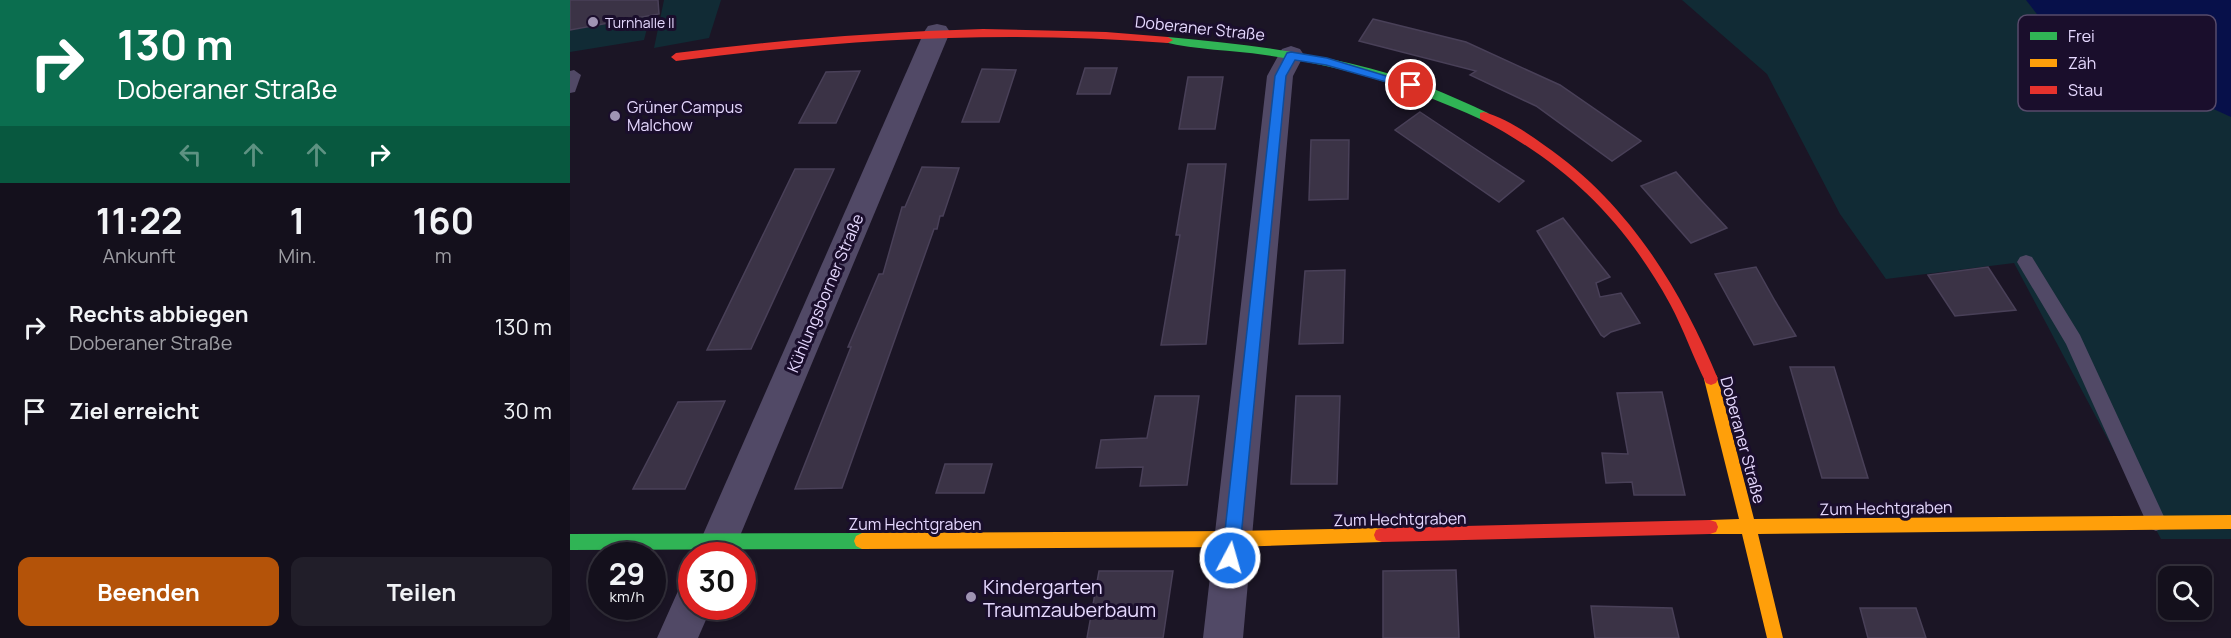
<!DOCTYPE html>
<html lang="de">
<head>
<meta charset="utf-8">
<style>
	:root { --surface:#14101c; --page:#211e29; --text:#f1f3f6; --muted:#9d9da3; --line:#33303b; --accent:#b45309 }
	body { margin:0; font-family:Manrope,sans-serif; background:var(--page); color:var(--text); height:100vh; display:flex; flex-direction:column; font-size:22px; white-space:nowrap }
	* { box-sizing:border-box; margin:0 }
	p { font-size:20px; color:var(--muted) }
	.icon { flex:none; width:33px; height:33px; fill:none; stroke:currentColor; stroke-width:2; stroke-linecap:round; stroke-linejoin:round }
	.map { position:relative; flex:1; overflow:hidden }
	.panel { display:flex; flex-direction:column; background:var(--surface); width:570px }
	.panel>* { flex:none }
	.guide { background:#0b6e4f; color:#fff; overflow:hidden }
	.controls { position:absolute; left:1588px; top:566px; display:grid; gap:12px }
	.controls a { display:grid; place-items:center; width:54px; height:54px; border-radius:12px; background:var(--surface); box-shadow:0 3px 9px #0003,0 0 0 2px var(--line); font-size:30px }
	.speed { position:absolute; left:18px; top:542px; display:flex; gap:12px; font-size:30px; font-weight:700; text-align:center }
	.speed>* { display:grid; place-content:center; width:78px; height:78px; border-radius:50%; background:var(--surface); box-shadow:0 3px 9px #0003,0 0 0 2px var(--line); line-height:1 }
	.speed small { font-size:15px; font-weight:400 }
	.speed .limit { border:9px solid #d22; background:#fff; color:#111 }
	.pin { position:absolute; display:grid; place-items:center; width:51px; height:51px; color:#fff; margin:-26px; border:3px solid #fff; border-radius:50%; box-shadow:0 2px 6px #0007 }
	.me { position:absolute; width:66px; margin:-33px; rotate:6deg; stroke-linejoin:round; filter:drop-shadow(0 0 4px #0008) }
	.turn { display:flex; align-items:center; gap:21px; height:126px; padding:0 18px; font-size:27px }
	.turn .icon { width:78px; height:78px; stroke-width:2.5 }
	.turn b { display:block; font-size:42px; line-height:51px }
	.lanes { display:flex; align-items:center; height:57px; padding:0 18px; background:#0003; justify-content:center; gap:30px; direction:ltr }
	.lanes .off { opacity:.35 }
	.eta { display:flex; justify-content:space-evenly; align-items:center; height:102px; text-align:center }
	.eta b { font-size:36px; font-weight:700; line-height:42px }
	.primary-button { display:flex; gap:12px; margin-top:auto; padding:12px 18px }
	.primary-button a { flex:1; height:69px; border-radius:12px; background:var(--accent); color:#fff; font-size:24px; font-weight:700; line-height:69px; text-align:center }
	.primary-button a+a { background:var(--page); color:var(--text) }
	ul { padding:0; list-style:none }
	li { display:flex; align-items:center; gap:18px; height:84px; padding:0 18px }
	li div { flex:1 }
	li b { display:block; font-size:22px }
	li em { font-style:normal }
	main { display:flex; flex:1; min-height:0 }
	.map>svg:first-child { display:block }
	.green { fill:#112b35 }
	.water { fill:#07104a }
	.building { fill:#3b3346; stroke:#494058; stroke-width:1.5 }
	.lines { fill:none; stroke-linecap:round; stroke-linejoin:round }
	.lane { fill:#514966; fill-rule:evenodd }
	.street { fill:#514966; fill-rule:evenodd }
	.fast { fill:#30b455; fill-rule:evenodd }
	.slow { fill:#ff9f0a; fill-rule:evenodd }
	.jam { fill:#e5322d; fill-rule:evenodd }
	.route { fill:#1a73e8; stroke:#114b97; stroke-width:1.5 }
	.poi-dot { fill:#9f94b3; stroke:#1a0e2c; stroke-width:2 }
	.labels { text-anchor:middle; dominant-baseline:central; stroke-width:6; stroke-linejoin:round; paint-order:stroke }
	.far-poi-label { font-size:14px; fill:#e6d9ff; stroke:#1a0e2c; text-anchor:start }
	.street-label { font-size:16px; fill:#e6d9ff; stroke:#1a0e2c }
	.poi-label { font-size:16px; fill:#e6d9ff; stroke:#1a0e2c; text-anchor:start }
	.near-poi-label { font-size:20px; fill:#e6d9ff; stroke:#1a0e2c; text-anchor:start }
	.key { fill:#1a0e2c; stroke:#574b6b; stroke-width:1.5 }
	.key-label { font-size:16px; fill:#e6d9ff }
</style>
</head>
<body>
<main>
<section class="panel">
<div class="guide">
<div class="turn"><svg class="icon" aria-label="right" viewBox="0 0 24 24"><path d="M7 20v-9h11M14 6l5 5-5 5"/></svg><div><b>130 m</b>Doberaner Straße</div></div>
<div class="lanes"><svg class="icon off" aria-label="left" viewBox="0 0 24 24"><path d="M17 20v-9H6M10 6l-5 5 5 5"/></svg><svg class="icon off" aria-label="ahead" viewBox="0 0 24 24"><path d="M12 20V5M6 11l6-6 6 6"/></svg><svg class="icon off" aria-label="ahead" viewBox="0 0 24 24"><path d="M12 20V5M6 11l6-6 6 6"/></svg><svg class="icon" aria-label="right" viewBox="0 0 24 24"><path d="M7 20v-9h11M14 6l5 5-5 5"/></svg></div>
</div>
<div class="eta">
<div><b>11:22</b><p>Ankunft</p></div>
<div><b>1</b><p>Min.</p></div>
<div><b>160</b><p>m</p></div>
</div>
<ul>
<li><svg class="icon" aria-label="right" viewBox="0 0 24 24"><path d="M7 20v-9h11M14 6l5 5-5 5"/></svg><div><b>Rechts abbiegen</b><p>Doberaner Straße</p></div><em>130 m</em></li>
<li><svg class="icon" aria-label="arrive" viewBox="0 0 24 24"><path d="M6 21V4h12l-3 4 3 4H6"/></svg><div><b>Ziel erreicht</b></div><em>30 m</em></li>
</ul>
<div class="primary-button"><a>Beenden</a><a>Teilen</a></div>
</section>
<div class="map">
<svg width="1661" height="638" viewBox="0 0 1661 638">
	<rect width="100%" height="100%" fill="#1b1525"/>
	<!-- green -->
	<g class="green">
		<polygon points="94,0 151,0 139,38 84,48"/>
		<polygon points="1112,0 1661,0 1661,539 1591,539 1444,263 1316,279 1270,214 1197,74"/>
		<polygon points="80,17 74,40 0,52 0,30"/>
	</g>
	<!-- water -->
	<polygon class="water" points="1456,0 1661,0 1661,117 1484,36"/>
	<!-- building -->
	<g class="building">
		<polygon points="0,0 88,0 89,14 0,30"/>
		<polygon points="803,19 896,42 957,70 990,85 1071,141 1042,161 966,106 900,75 906,71 789,41"/>
		<polygon points="515,68 547,68 540,94 507,94"/>
		<polygon points="412,69 446,70 429,122 392,122"/>
		<polygon points="290,71 266,123 229,123 256,72"/>
		<polygon points="618,77 653,77 645,129 609,129"/>
		<polygon points="850,112 907,150 954,181 929,202 825,130"/>
		<polygon points="741,140 779,140 778,199 739,200"/>
		<polygon points="618,164 656,164 636,344 591,345 610,235 606,235"/>
		<polygon points="352,167 389,168 373,216 370,216 367,229 364,229 272,488 225,489 281,347 278,347 309,274 313,274 332,207 335,207"/>
		<polygon points="225,169 264,169 181,349 137,350"/>
		<polygon points="1106,172 1131,200 1157,228 1121,243 1071,186"/>
		<polygon points="993,218 1040,277 1026,283 1030,297 1051,293 1070,323 1041,332 1034,337 1031,335 967,231"/>
		<polygon points="1186,267 1205,301 1226,336 1184,345 1145,274"/>
		<polygon points="1418,267 1446,310 1385,316 1358,275"/>
		<polygon points="775,270 773,343 729,344 735,271"/>
		<polygon points="1220,367 1264,367 1298,478 1252,478"/>
		<polygon points="1092,392 1115,495 1064,495 1062,482 1036,483 1032,453 1058,454 1047,393"/>
		<polygon points="585,396 629,396 617,485 570,486 573,467 526,468 531,440 577,438"/>
		<polygon points="726,396 770,396 767,484 721,484"/>
		<polygon points="155,401 115,489 63,489 108,402"/>
		<polygon points="375,464 422,464 414,493 366,493"/>
		<polygon points="886,570 889,638 813,638 813,571"/>
		<polygon points="529,571 603,571 593,638 517,638"/>
		<polygon points="1021,606 1102,608 1109,638 1025,638"/>
		<polygon points="1290,608 1346,608 1356,638 1298,638"/>
	</g>
	<g class="lines">
		<!-- lane -->
		<g class="lane">
			<polygon points="4,70 11,75 5,92 0,93 0,71"/>
			<polygon points="1456,255 1462,257 1510,335 1596,521 1593,528 1586,531 1579,528 1496,344 1447,262 1450,257"/>
		</g>
		<!-- street -->
		<g class="street">
			<polygon points="367,24 376,26 380,32 162,555 124,555 354,32 358,26"/>
			<polygon points="721,46 730,49 734,55 723,76 673,638 633,638 697,76 712,49"/>
			<polygon points="122,585 122,606 142,606 128,638 87,638 108,591"/>
		</g>
		<!-- fast -->
		<g class="fast">
			<path d="M598 37C686 45 776 56 859 87 879 95 899 104 918 113L920 116 918 119H910C838 86 773 66 695 55 662 50 626 50 594 42L593 40Z"/>
			<polygon points="292,533 298,536 300,541 298,546 292,549 0,550 0,534"/>
		</g>
		<!-- slow -->
		<g class="slow">
			<polygon points="1141,373 1146,375 1148,379 1184,519 1661,515 1661,529 1188,534 1213,638 1197,638 1172,534 1140,534 1134,532 1132,527 1134,522 1140,520 1169,519 1134,379 1136,375"/>
			<polygon points="812,528 818,530 820,535 818,540 812,542 663,547 292,549 286,546 284,541 286,536 292,533 663,531"/>
		</g>
		<!-- jam -->
		<g class="jam">
			<path d="M413 29 536 32 598 37 603 40 598 43C431 30 271 39 106 61L101 57 106 53C208 40 310 32 413 29Z"/>
			<path d="M914 112C935 118 956 132 974 145 1057 202 1110 287 1148 379L1146 383 1141 385 1136 383C1123 357 1114 330 1100 304 1054 220 994 162 910 119V113Z"/>
			<polygon points="1140,520 1146,522 1148,527 1146,532 1140,534 812,542 806,540 804,535 806,530 812,528"/>
		</g>
	</g>
	<!-- route -->
	<polygon class="route" points="721,52 757,58 846,85 841,89 756,65 725,60 716,76 669,558 666,564 660,566 655,564 652,558 705,76 717,53"/>
	<!-- markers -->
	<g class="poi-dot">
		<circle cx="23" cy="22" r="6"/>
		<circle cx="45" cy="116" r="6"/>
		<circle cx="401" cy="597" r="6"/>
	</g>
	<g class="labels">
		<!-- far-poi labels -->
		<g class="far-poi-label">
			<text x="35" y="22">Turnhalle II</text>
		</g>
		<!-- street labels -->
		<g class="street-label">
			<text transform="translate(630 28) rotate(6)">Doberaner Straße</text>
			<text transform="translate(255 293) rotate(-67)">Kühlungsborner Straße</text>
			<text transform="translate(1173 440) rotate(75)">Doberaner Straße</text>
			<text transform="translate(1316 508) rotate(-1)">Zum Hechtgraben</text>
			<text transform="translate(830 519) rotate(-1)">Zum Hechtgraben</text>
			<text x="345" y="524">Zum Hechtgraben</text>
		</g>
		<!-- poi labels -->
		<g class="poi-label">
			<text x="57" y="107">Grüner Campus<tspan x="57" dy="18">Malchow</tspan></text>
		</g>
		<!-- near-poi labels -->
		<g class="near-poi-label">
			<text x="413" y="586">Kindergarten<tspan x="413" dy="23">Traumzauberbaum</tspan></text>
		</g>
	</g>
	<!-- legend -->
	<rect x="1448" y="15" width="198" height="96" rx="9" class="key"/>
	<rect x="1460" y="32" width="27" height="8" fill="#30b455"/>
	<rect x="1460" y="59" width="27" height="8" fill="#ff9f0a"/>
	<rect x="1460" y="86" width="27" height="8" fill="#e5322d"/>
	<g class="key-label">
		<text x="1498" y="42">Frei</text>
		<text x="1498" y="69">Zäh</text>
		<text x="1498" y="96">Stau</text>
	</g>
</svg>
<div class="controls">
<a><svg class="icon" aria-label="search" viewBox="0 0 24 24"><circle cx="10" cy="10" r="6"/><path d="M15 15l6 6"/></svg></a>
</div>
<div class="speed"><div>29<small>km/h</small></div><div class="limit">30</div></div>
<div class="pin" style="left:841px;top:85px;background:#d93025"><svg class="icon" aria-label="arrive" viewBox="0 0 24 24"><path d="M6 21V4h12l-3 4 3 4H6"/></svg></div>
<svg class="me" style="left:660px;top:558px" viewBox="-20 -20 40 40"><circle r="17" fill="#1a73e8" stroke="#fff" stroke-width="3"/><path d="M0-11L8 9 0 5-8 9z" fill="#fff"/></svg>
</div>
</main>
</body>
</html>
